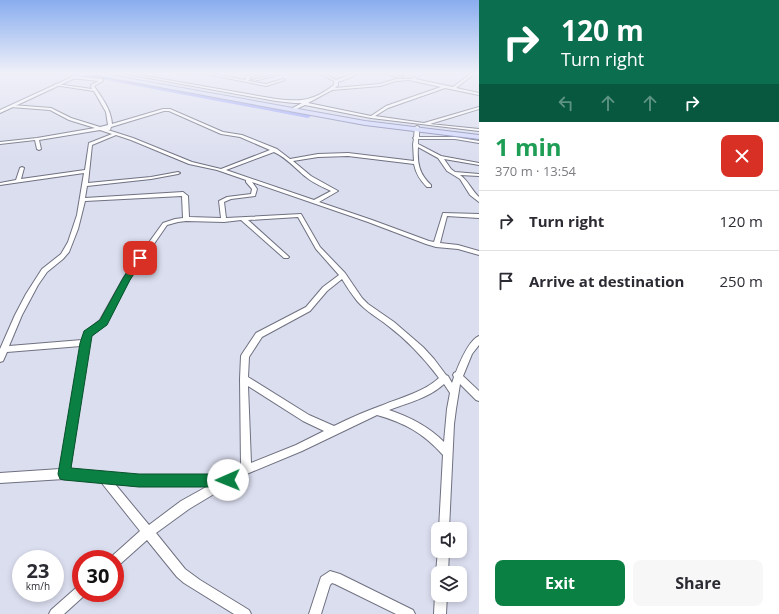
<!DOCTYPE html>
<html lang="en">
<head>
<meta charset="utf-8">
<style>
	:root { --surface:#fff; --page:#f7f7f7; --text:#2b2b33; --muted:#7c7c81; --line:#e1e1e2; --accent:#0b8043 }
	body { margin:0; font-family:"Open Sans",sans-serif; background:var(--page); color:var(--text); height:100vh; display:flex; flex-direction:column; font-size:15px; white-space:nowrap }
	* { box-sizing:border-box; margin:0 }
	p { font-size:13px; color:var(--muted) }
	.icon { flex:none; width:22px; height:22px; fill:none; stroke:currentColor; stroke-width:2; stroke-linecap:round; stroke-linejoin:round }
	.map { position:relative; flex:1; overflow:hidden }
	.panel { display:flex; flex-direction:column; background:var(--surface); width:300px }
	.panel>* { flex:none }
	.top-card { background:#0b6e4f; color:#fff; overflow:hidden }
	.tools { position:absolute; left:431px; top:522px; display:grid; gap:8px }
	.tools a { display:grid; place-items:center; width:36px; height:36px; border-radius:8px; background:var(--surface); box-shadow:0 2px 6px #0003; font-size:20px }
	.speed { position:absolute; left:12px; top:550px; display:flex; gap:8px; font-size:20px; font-weight:700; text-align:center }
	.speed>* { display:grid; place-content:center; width:52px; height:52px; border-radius:50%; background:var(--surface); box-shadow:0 2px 6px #0003; line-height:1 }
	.speed small { font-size:10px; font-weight:400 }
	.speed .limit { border:6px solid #d22; background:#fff; color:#111 }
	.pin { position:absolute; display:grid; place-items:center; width:34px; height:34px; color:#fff; margin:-17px; border-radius:8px; box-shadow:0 2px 6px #0006 }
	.me { position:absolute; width:44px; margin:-22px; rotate:269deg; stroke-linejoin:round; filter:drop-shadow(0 0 3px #0008) }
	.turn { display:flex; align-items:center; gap:14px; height:84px; padding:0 16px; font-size:18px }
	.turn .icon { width:52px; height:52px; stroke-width:2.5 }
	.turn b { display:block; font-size:28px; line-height:34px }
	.lanes { display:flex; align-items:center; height:38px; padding:0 16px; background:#0003; justify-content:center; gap:20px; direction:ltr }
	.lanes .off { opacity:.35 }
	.round { display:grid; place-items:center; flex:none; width:42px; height:42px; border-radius:8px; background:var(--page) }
	.overview { display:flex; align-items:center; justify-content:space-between; height:68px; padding:0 16px }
	h1 { font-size:24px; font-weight:700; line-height:30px; color:#1e9e55 }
	.primary-button { display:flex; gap:8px; margin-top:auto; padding:8px 16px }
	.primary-button a { flex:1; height:46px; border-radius:8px; background:var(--accent); color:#fff; font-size:16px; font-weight:700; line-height:46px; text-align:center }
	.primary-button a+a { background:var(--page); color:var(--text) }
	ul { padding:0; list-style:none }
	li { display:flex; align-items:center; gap:12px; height:60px; padding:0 16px; border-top:1px solid var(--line) }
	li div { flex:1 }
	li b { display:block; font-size:15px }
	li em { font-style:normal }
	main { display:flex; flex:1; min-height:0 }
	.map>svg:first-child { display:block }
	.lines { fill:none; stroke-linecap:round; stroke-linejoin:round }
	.river { fill:#9aa3f9; fill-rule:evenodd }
	.minor-casing { stroke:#6f7180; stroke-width:2 }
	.tertiary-casing { stroke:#6f7180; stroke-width:2 }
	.primary-casing { stroke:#8388b1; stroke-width:2 }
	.minor { fill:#fff; fill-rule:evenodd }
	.tertiary { fill:#fff; fill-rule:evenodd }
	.primary { fill:#d4d9fd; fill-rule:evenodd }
	.route { fill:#0b8043; stroke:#07532c }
</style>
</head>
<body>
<main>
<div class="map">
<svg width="479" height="614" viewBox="0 0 479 614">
	<rect width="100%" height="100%" fill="#dbdeef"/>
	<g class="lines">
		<!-- river -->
		<g class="river">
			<polygon points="70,72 78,72 75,74"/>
			<polygon points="92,74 308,114 311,116 308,118 90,77 90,75"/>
		</g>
		<defs>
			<g id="minor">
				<path d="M116 72H122L276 99C302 102 313 101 334 85V81L317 72H320L336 80 352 74 354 72H357L354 76 338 82V85L335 88 380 84 396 79H412L422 72H426L415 79 453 87 472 73 474 74 456 88 479 93V95L445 88 388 108 375 116 424 123 479 107V109L430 124 479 129V131L371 118 305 105 292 111H291V109L302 103H294L276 101ZM409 80 441 87 386 106 371 116 308 103 332 90 380 86 396 81Z"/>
				<polygon points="197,72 203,72 245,80 246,79 246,76 263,72 267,72 249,77 250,79 248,81 266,84 283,79 285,80 266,86"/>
				<polygon points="283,72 288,72 254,81 252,80"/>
				<polygon points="376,72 381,72 403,77 401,78"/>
				<path d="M72 76 103 79V81L94 86C102 98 111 109 112 124L163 109H170L223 132 242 135 277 149 290 159 318 154 348 153 414 161 413 144 414 139 413 138 414 137 415 127 417 126 419 127V137H455L479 141V143L455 139H418V144L441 156 479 163V165L444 159 451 169 455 172 479 174V176L460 175C468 180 472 191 479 197V202L470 195 460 179 447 171 438 158 418 147C417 163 419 174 431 185V187H427C420 180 416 174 414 164L348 156 318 157 293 161 311 176 338 191 319 202 372 220 429 241 434 242 443 213 479 214V218L447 216 440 243 458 245 479 251V255L458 249 436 247 426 244 368 222 252 182 257 189 255 196 231 199 224 202 226 218 301 214 320 247 345 273 362 298 368 304 394 322 423 347 434 359 446 375 448 376 452 383 454 377 453 375 454 373 456 372C460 362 469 340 479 336V345L472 354 463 376 479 391V401L476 400 460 384 456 409 454 424 449 529H439L443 455C423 433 405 423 377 415L302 451 249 473 189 509 156 533 185 569 200 580 249 610 251 614H234L184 583 177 577 147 540 119 565 115 567V559H110L111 557 140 531 101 482 64 479 0 483V473L60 469 81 346 7 352 3 361 0 362V349L15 315 26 294 42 269 61 254 68 242 77 215 84 173 0 185V183L16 180 20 168 22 167 24 168 21 179 85 170 89 143 112 134 100 130 39 140 41 149 39 150 37 149 35 140 0 144V142L37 138 95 128 69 120 50 110 11 107 12 105 51 108 71 118 100 127 108 125 106 112 94 91 54 85 56 84 92 89 91 85 99 81 71 78ZM164 111H169L221 134 240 137 270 150 221 169 192 162 133 138 108 130H110L111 127ZM116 135 131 140 189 164 217 170 246 180V182L252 189 251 194 227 197 219 201 221 218 189 217 188 196 183 192 85 198 87 186 151 179 178 174 180 173 178 172 151 177 88 183 92 145ZM274 152C287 158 296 169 306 177 313 183 323 187 331 191L314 200 226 170ZM182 196 183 218 175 219 163 223 124 277 100 320 85 332 82 340 9 346 22 315 38 285 47 272 63 259 69 252 78 229 85 201ZM298 217 316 249 339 275 323 287 306 307 256 333 242 354 241 356 240 379 241 467 226 476H139L70 470 89 343 91 336 106 324 129 280 167 225 178 222 186 221 224 222 241 220 284 258H288L289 257 288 256 248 220ZM342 279C347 287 352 295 358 302 366 311 378 318 387 325 407 340 424 358 439 378 424 392 402 397 383 405 366 411 350 418 334 426L309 415 248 377 249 357 262 337 310 311 327 291ZM444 384 450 393 447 409 444 442C428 426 410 417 389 410 407 403 429 398 444 384ZM248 386 303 421 324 431 296 445 251 463ZM115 484 139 486H208L181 501 149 525Z"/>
				<polygon points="438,550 438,551 449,551 448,573 438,573 438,577 436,573"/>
				<polygon points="330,571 340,574 413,610 415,614 396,614 335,584 332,583 330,585 321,614 309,614 321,577"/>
				<polygon points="81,585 81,593 86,593 85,595 64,614 49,614 51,610 77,587"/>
				<polygon points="438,590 438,595 447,595 446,614 434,614 435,595"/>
			</g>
			<polygon id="tertiary" points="83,72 88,72 0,113 0,110"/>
			<polygon id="primary" points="84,72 93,72 365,121 479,135 479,139 365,125 95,75 75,77 73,76 86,73"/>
		</defs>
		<!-- minor casing -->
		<use href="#minor" class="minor-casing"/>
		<!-- tertiary casing -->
		<use href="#tertiary" class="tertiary-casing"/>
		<!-- primary casing -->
		<use href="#primary" class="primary-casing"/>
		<!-- minor -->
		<use href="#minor" class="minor"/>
		<!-- tertiary -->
		<use href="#tertiary" class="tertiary"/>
		<!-- primary -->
		<use href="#primary" class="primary"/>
	</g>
	<!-- sky -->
	<linearGradient id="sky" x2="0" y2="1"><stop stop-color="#89adef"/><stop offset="0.46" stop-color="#eff0f8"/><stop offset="1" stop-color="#eff0f8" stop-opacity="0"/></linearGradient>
	<rect width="479" height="158" fill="url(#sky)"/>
	<!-- route -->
	<polygon class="route" points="137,256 140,256 144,258 130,280 107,325 92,336 71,468 139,474 228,474 232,476 234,480 232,485 228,487 139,487 64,480 60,479 58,474 80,343 84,331 100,320 122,280"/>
</svg>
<div class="tools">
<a><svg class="icon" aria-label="sound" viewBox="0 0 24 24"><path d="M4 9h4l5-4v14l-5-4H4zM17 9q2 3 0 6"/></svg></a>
<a><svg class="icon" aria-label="layers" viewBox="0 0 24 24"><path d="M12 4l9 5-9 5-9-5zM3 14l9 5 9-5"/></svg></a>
</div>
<div class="speed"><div>23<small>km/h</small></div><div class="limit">30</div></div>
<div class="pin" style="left:140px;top:258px;background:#d93025"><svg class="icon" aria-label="arrive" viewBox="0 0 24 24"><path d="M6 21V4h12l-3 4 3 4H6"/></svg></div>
<svg class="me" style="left:228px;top:480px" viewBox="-20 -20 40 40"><circle r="19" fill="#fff"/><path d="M0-13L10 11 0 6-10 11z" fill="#0b8043"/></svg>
</div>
<section class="panel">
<div class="top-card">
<div class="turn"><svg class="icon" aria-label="right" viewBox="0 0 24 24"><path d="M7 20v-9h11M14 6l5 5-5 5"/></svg><div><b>120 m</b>Turn right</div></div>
<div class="lanes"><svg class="icon off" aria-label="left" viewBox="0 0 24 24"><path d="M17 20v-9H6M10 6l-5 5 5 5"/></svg><svg class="icon off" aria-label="ahead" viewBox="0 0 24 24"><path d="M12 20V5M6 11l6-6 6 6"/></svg><svg class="icon off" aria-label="ahead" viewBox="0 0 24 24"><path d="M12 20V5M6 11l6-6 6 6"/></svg><svg class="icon" aria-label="right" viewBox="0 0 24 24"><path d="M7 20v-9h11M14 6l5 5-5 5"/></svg></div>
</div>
<div class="overview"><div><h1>1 min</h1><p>370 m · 13:54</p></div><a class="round" style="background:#d93025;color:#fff"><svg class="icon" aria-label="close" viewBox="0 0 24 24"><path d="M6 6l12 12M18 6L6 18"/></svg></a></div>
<ul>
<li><svg class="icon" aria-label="right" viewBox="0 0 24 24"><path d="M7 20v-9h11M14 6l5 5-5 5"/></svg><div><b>Turn right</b></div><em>120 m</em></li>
<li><svg class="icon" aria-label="arrive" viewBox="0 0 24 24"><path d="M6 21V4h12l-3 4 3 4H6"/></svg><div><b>Arrive at destination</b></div><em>250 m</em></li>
</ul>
<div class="primary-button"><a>Exit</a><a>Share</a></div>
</section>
</main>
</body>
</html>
